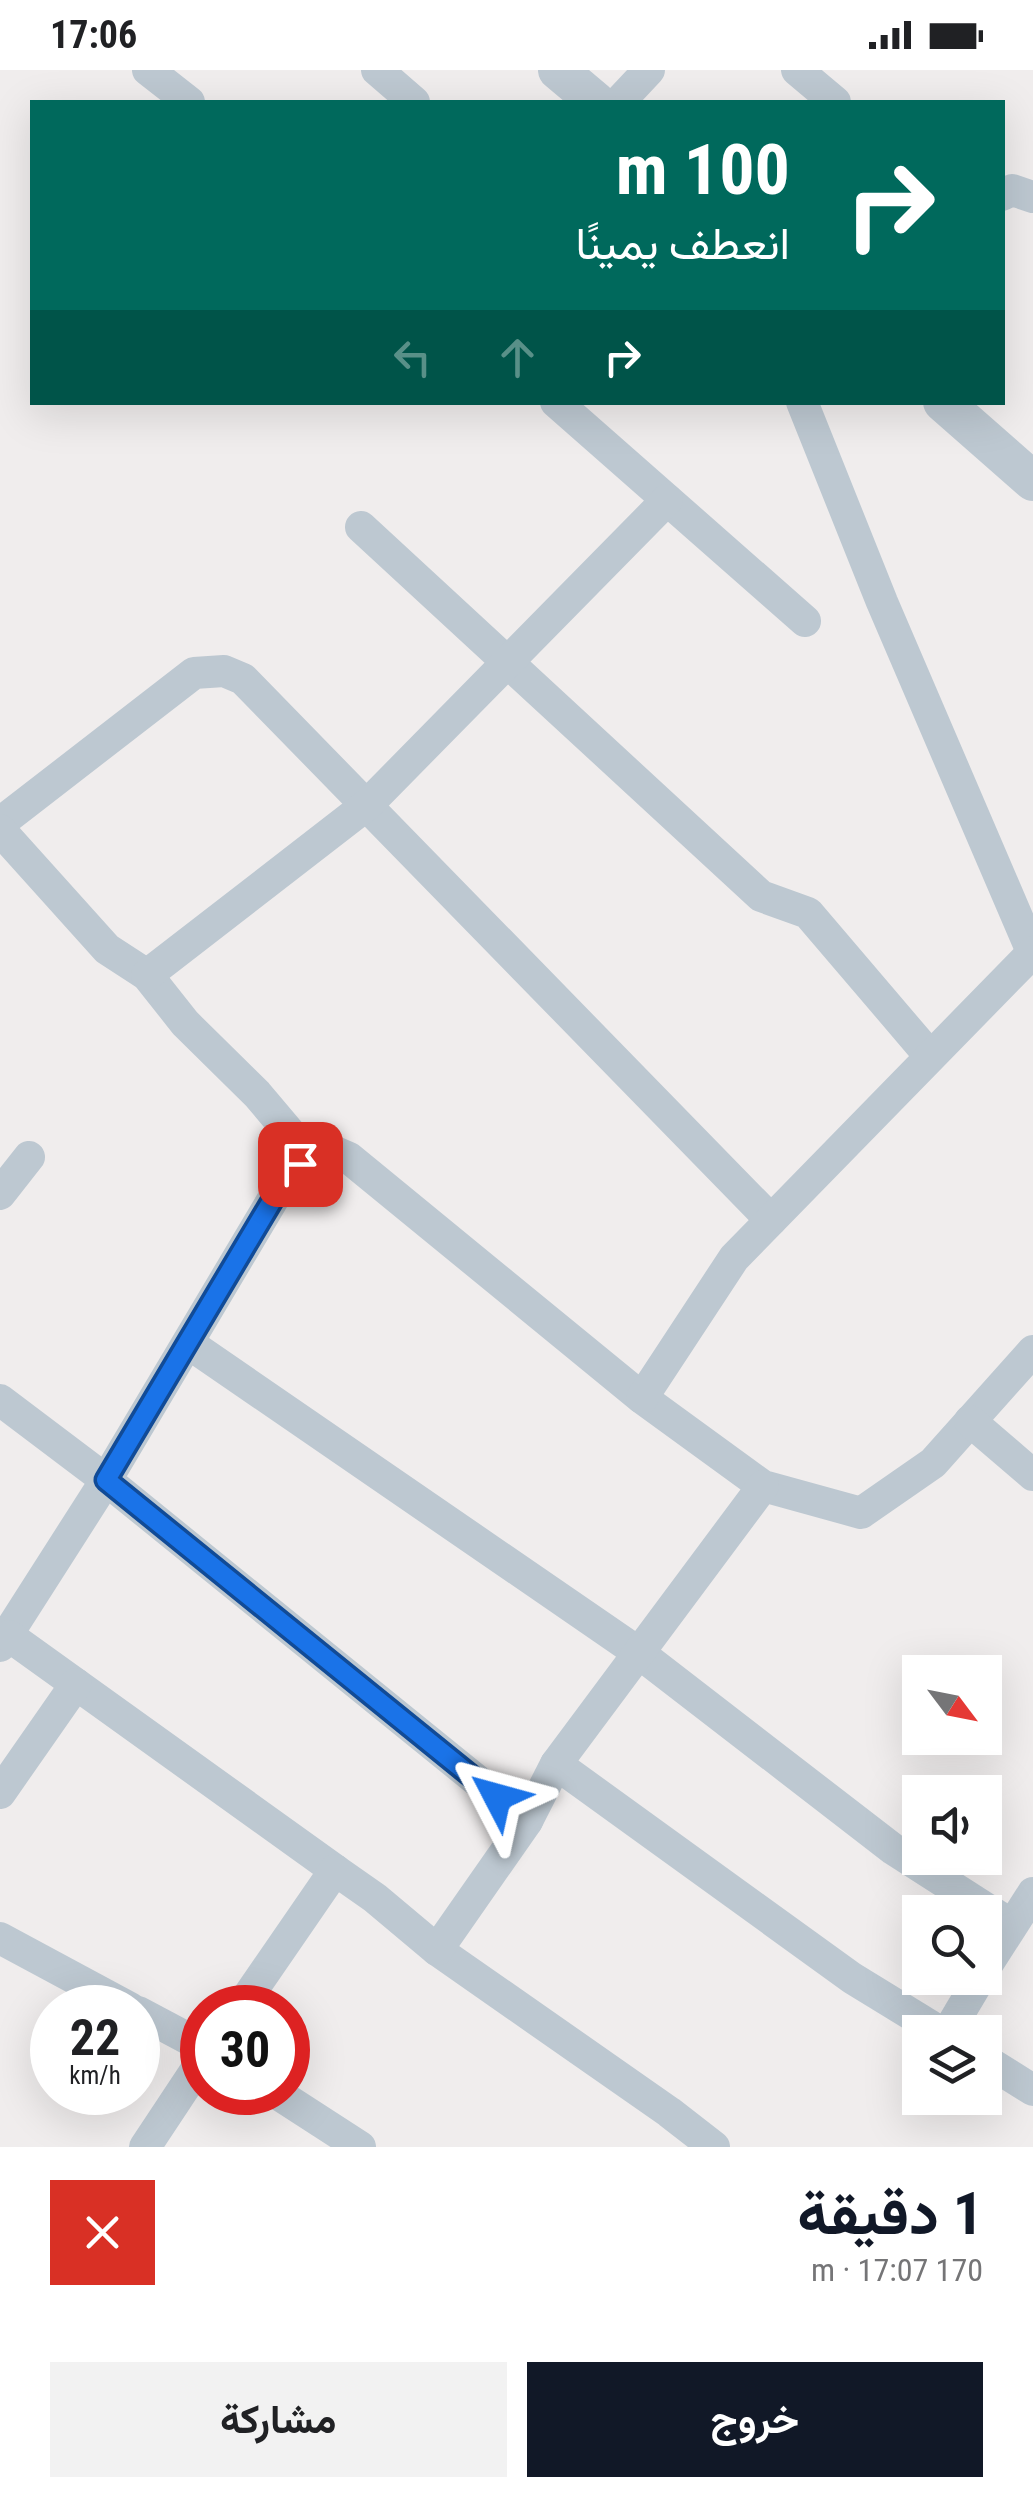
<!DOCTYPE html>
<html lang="ar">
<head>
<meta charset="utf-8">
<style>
	:root { --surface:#fff; --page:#f2f2f2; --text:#202124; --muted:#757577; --accent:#111827 }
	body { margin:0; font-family:"Roboto Condensed",Vazirmatn,sans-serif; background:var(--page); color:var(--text); direction:rtl; height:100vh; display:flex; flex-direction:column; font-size:38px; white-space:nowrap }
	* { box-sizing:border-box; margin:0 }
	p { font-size:32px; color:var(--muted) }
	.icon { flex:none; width:55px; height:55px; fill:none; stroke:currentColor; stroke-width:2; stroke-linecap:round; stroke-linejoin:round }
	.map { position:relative; height:2077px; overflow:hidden; direction:ltr }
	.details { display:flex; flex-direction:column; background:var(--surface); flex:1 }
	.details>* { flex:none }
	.top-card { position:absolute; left:30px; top:30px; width:975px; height:305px; border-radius:0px; box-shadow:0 10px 40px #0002; direction:rtl; background:#00695c; color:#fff; overflow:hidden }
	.needle { width:65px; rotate:122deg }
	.buttons { position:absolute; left:902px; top:1585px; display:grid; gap:20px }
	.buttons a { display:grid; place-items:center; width:100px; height:100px; border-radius:0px; background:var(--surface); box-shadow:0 10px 40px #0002; font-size:50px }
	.speed { position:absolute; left:30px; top:1915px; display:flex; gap:20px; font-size:50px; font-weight:700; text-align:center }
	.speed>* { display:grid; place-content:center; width:130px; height:130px; border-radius:50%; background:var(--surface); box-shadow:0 10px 40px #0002; line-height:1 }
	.speed small { font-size:25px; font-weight:400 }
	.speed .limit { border:15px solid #d22; background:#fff; color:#111 }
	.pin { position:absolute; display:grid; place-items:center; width:85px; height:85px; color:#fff; margin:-42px; border-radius:20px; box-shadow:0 5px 15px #0006 }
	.me { position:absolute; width:110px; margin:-55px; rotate:309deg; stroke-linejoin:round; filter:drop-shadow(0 0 8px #0008) }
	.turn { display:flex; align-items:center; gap:35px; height:210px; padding:0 50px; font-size:45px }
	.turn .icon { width:130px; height:130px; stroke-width:2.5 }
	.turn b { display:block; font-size:70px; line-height:85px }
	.lanes { display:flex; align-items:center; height:95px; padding:0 50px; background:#0003; justify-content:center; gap:50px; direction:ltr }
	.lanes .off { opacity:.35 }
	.round { display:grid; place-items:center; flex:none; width:105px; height:105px; border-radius:0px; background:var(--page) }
	.headline { display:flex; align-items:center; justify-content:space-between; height:170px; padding:0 50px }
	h1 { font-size:60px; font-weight:700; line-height:75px; color:var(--accent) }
	.action { display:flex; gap:20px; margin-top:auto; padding:20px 50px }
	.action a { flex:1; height:115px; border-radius:0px; background:var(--accent); color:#fff; font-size:40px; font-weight:700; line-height:115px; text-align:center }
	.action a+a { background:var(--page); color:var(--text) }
	.status { display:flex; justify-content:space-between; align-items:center; height:70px; padding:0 50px; background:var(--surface); direction:ltr }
	.status svg { height:28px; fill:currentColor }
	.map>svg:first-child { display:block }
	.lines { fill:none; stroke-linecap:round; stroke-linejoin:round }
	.minor { stroke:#bdc8d1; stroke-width:32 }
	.tertiary { stroke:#bdc8d1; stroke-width:40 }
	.route-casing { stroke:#114b97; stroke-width:25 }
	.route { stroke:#1a73e8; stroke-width:18 }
</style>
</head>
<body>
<div class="status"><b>17:06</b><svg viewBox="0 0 49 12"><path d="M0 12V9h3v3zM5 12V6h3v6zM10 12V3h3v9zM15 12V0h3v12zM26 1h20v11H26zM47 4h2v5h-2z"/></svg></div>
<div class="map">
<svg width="1033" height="2077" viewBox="0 0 1033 2077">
	<rect width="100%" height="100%" fill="#f0eded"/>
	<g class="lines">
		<!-- minor -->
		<g class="minor">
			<polyline points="148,0 189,32"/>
			<polyline points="377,0 414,32"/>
			<polyline points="797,0 835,32"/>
			<polyline points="619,32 649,0"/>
			<polyline points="1002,125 1012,120 1033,127"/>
			<polyline points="556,332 805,551"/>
			<polyline points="802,332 882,532 1033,884"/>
			<polyline points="361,457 761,826 808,843 930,986"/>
			<polyline points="0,753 194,603 224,601 243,609 771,1150"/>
			<polyline points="0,760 107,879 147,905 185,953 257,1024 306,1082 319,1075"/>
			<polyline points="147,905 368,734 667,430"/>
			<polyline points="319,1075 349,1088 642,1328 763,1416 861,1443 933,1393 1033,1281"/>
			<polyline points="0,1124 29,1087"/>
			<polyline points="188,1273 639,1583 893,1779 1010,1854"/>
			<polyline points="642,1328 734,1188 1033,882"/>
			<polyline points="0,1330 106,1410 0,1576"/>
			<polyline points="970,1351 1033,1405"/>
			<polyline points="9,1566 335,1800"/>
			<polyline points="556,1694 852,1908 940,1962"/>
			<polyline points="0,1723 76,1614"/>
			<polyline points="527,1751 556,1694 763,1416"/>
			<polyline points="0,1868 130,1938"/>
			<polyline points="437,1880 669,2042 714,2077"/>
			<polyline points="985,1898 1033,1823"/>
			<polyline points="240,1938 335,1800 375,1828 437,1880 527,1751 106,1410 282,1114 319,1075"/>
			<polyline points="138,1942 202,1976"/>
			<polyline points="948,1962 980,1908"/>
			<polyline points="985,1990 1033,2020"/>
			<polyline points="275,2022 360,2077"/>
			<polyline points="145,2077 202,1991"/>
		</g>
		<!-- tertiary -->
		<g class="tertiary">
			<polyline points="558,0 596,32"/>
			<polyline points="943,332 1033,411"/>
		</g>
	</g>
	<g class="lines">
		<defs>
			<polyline id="route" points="300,1094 282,1114 106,1410 497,1727"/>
		</defs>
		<!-- route casing -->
		<use href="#route" class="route-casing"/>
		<!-- route -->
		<use href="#route" class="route"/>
	</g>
</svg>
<div class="buttons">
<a><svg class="needle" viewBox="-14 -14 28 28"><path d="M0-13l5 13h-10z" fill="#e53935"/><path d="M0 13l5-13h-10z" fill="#757577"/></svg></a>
<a><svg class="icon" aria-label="sound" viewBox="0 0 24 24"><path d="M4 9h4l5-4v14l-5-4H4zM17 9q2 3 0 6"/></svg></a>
<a><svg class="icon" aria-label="search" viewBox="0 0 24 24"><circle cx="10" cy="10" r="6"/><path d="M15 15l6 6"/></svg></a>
<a><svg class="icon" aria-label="layers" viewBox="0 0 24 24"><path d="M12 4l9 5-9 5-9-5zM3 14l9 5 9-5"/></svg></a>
</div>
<div class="speed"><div>22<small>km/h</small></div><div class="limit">30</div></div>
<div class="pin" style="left:300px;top:1094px;background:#d93025"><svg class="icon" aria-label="arrive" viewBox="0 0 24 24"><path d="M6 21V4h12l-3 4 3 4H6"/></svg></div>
<svg class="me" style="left:497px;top:1727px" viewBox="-20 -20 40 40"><path d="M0-17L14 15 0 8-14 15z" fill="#1a73e8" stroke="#fff" stroke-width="4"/></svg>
<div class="top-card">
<div class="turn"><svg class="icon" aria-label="right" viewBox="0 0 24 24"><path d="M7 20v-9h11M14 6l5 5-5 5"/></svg><div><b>100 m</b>انعطف يمينًا</div></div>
<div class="lanes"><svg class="icon off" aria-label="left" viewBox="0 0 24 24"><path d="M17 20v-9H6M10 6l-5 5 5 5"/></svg><svg class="icon off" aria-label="ahead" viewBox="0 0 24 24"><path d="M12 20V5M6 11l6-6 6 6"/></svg><svg class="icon" aria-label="right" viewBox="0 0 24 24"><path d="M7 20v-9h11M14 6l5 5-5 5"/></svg></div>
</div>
</div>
<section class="details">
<div class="headline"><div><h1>1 دقيقة</h1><p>170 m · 17:07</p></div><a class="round" style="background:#d93025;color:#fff"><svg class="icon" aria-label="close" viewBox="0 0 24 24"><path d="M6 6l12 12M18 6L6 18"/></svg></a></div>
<div class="action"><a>خروج</a><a>مشاركة</a></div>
</section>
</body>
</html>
